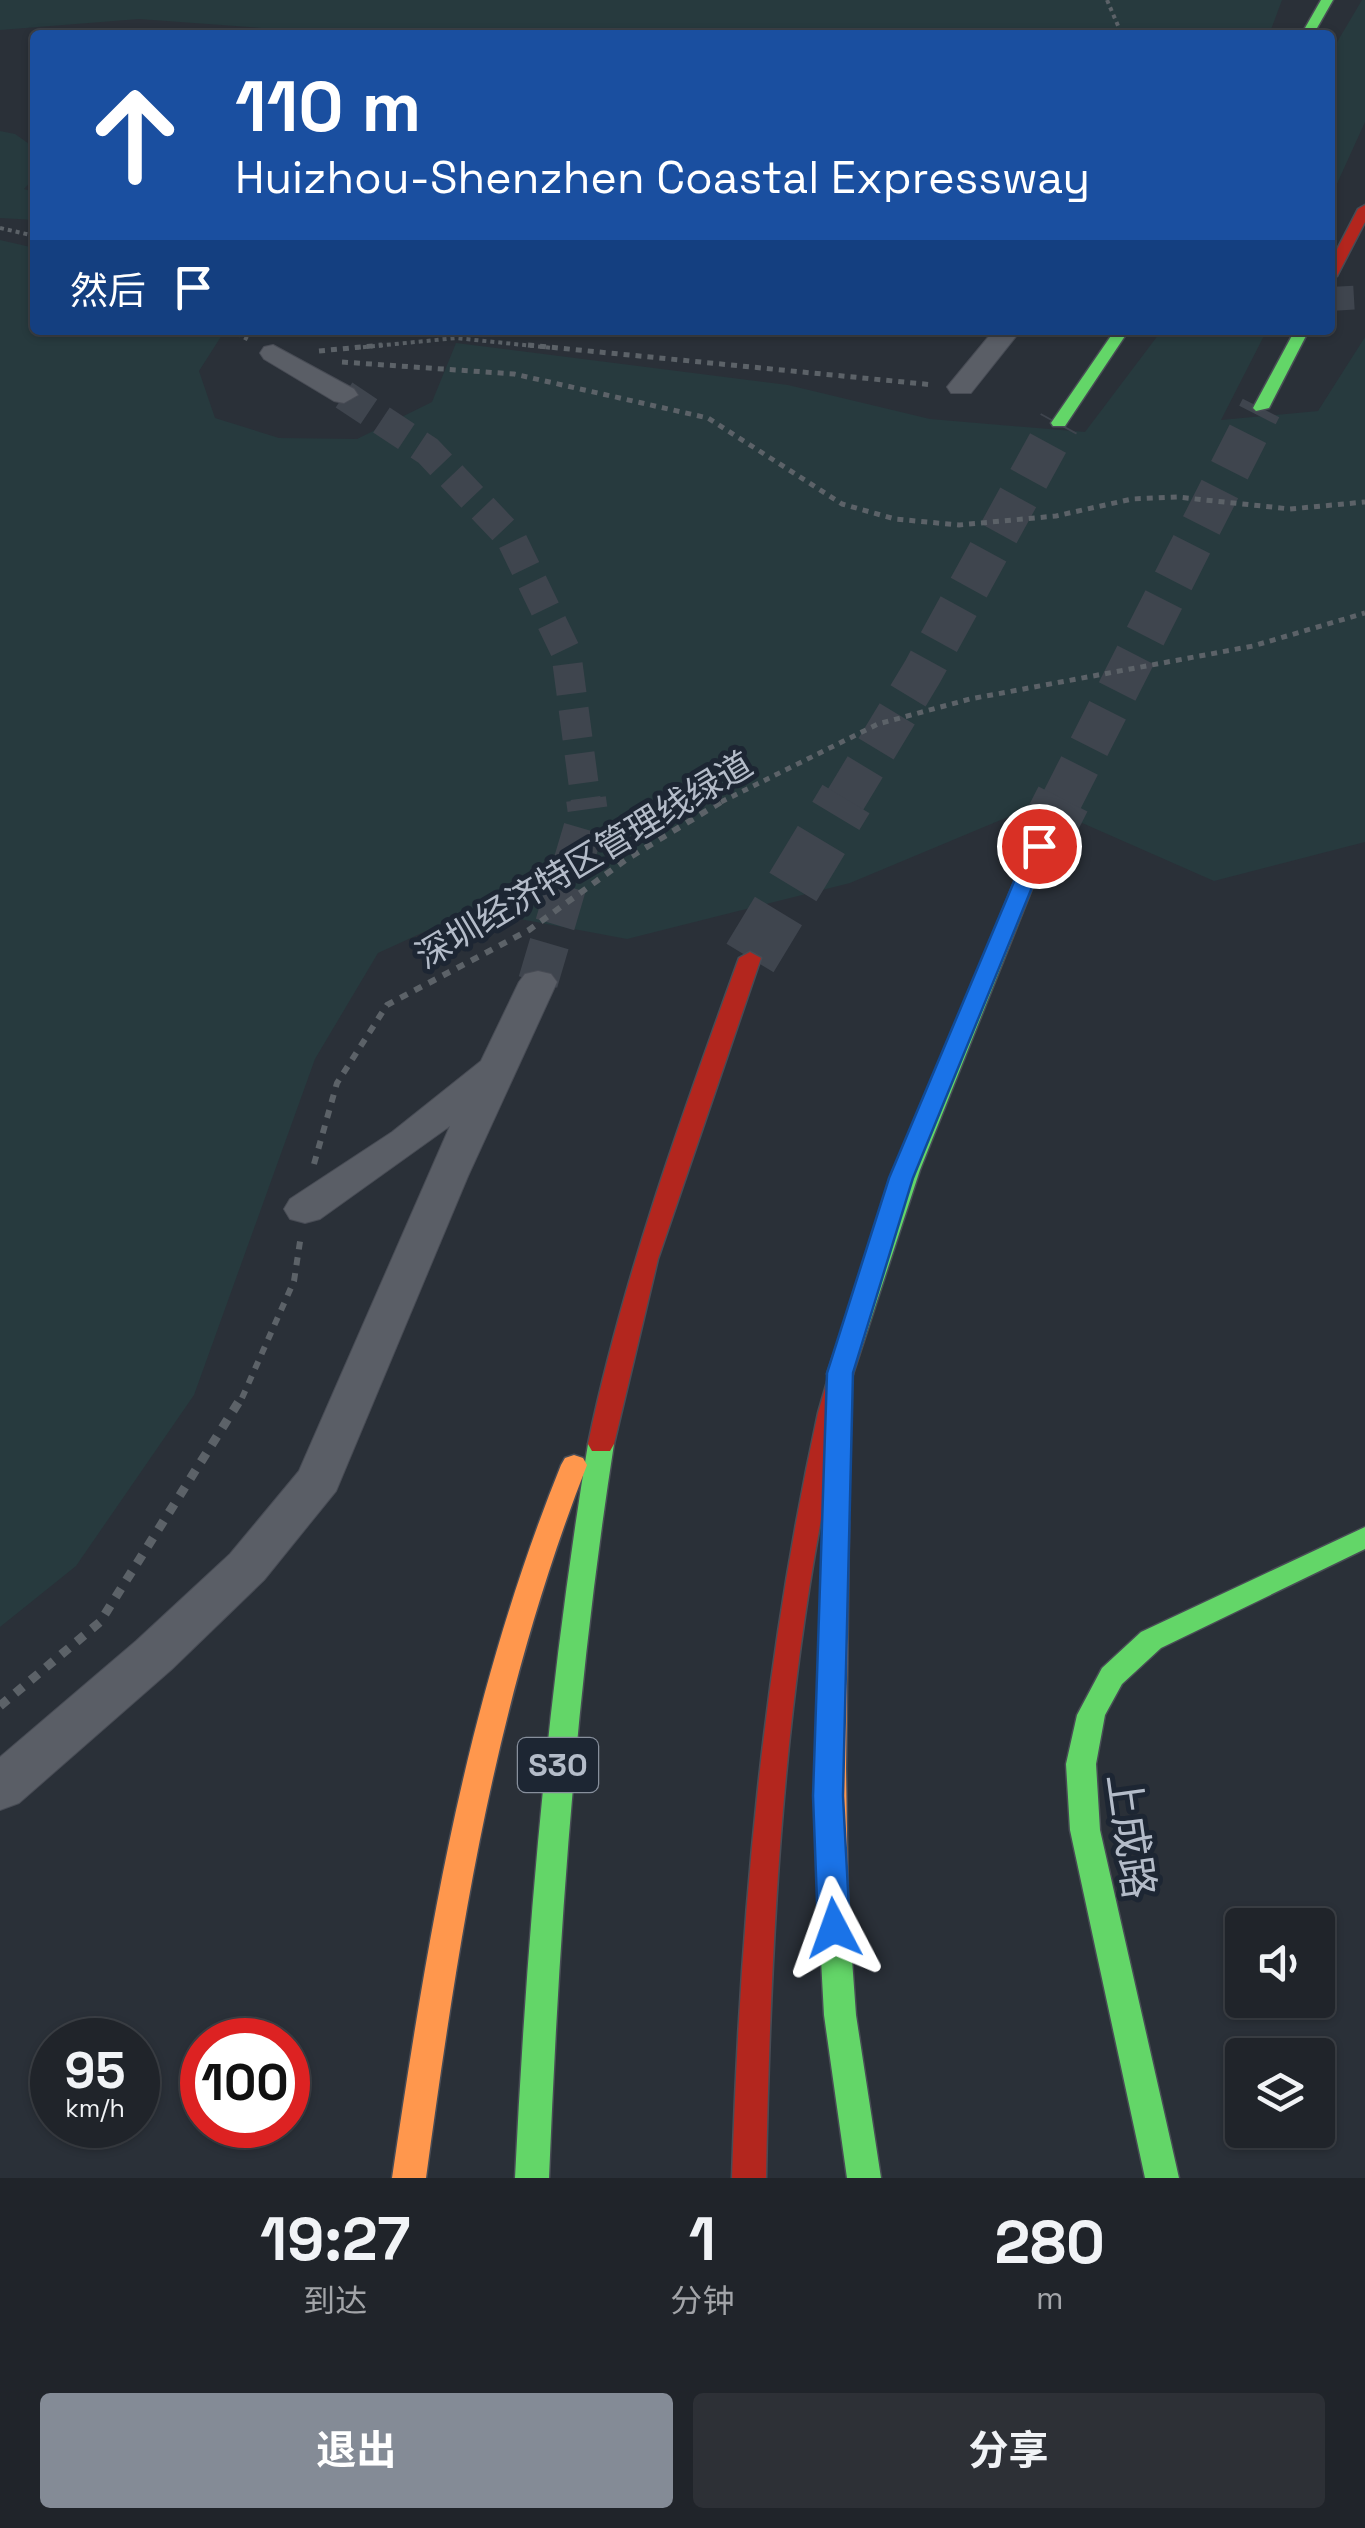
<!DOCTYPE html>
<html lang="zh">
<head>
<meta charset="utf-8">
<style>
	:root { --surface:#20242a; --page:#2d3036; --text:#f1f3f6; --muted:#a2a4a8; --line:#3d4147; --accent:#848b96 }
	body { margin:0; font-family:"Space Grotesk","Noto Sans SC",sans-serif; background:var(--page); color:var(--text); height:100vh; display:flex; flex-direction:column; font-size:38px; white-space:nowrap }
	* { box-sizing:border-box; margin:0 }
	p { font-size:32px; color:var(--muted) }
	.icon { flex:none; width:55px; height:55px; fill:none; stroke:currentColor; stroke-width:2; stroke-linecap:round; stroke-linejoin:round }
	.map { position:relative; height:2178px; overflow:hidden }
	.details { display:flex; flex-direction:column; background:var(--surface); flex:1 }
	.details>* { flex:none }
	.top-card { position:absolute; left:30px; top:30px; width:1305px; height:305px; border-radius:10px; box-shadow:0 2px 8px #0004,0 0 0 2px var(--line); background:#1a4fa0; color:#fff; overflow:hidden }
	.tools { position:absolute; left:1225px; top:1908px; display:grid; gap:20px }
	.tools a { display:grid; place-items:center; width:110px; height:110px; border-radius:10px; background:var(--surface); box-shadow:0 2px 8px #0004,0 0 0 2px var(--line); font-size:50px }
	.speed { position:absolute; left:30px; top:2018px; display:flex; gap:20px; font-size:50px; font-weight:700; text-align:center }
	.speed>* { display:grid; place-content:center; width:130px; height:130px; border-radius:50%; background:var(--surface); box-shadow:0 2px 8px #0004,0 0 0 2px var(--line); line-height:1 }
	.speed small { font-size:25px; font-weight:400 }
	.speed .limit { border:15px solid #d22; background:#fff; color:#111 }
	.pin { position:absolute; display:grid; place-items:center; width:85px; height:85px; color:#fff; margin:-42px; border:5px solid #fff; border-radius:50%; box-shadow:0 2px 10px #0007 }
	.me { position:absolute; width:110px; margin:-55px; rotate:356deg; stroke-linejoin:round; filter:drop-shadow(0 0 8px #0008) }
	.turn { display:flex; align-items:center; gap:35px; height:210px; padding:0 40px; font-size:45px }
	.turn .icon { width:130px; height:130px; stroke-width:2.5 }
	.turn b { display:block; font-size:70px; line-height:85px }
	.then { display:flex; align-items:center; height:95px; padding:0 40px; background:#0003; gap:20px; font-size:38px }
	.eta { display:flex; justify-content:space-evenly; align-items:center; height:170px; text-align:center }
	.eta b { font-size:60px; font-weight:700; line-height:70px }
	.button { display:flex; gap:20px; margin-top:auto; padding:20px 40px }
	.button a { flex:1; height:115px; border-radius:10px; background:var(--accent); color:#fff; font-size:40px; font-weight:700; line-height:115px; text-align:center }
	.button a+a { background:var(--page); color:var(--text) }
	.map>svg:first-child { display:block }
	.green { fill:#273a3e }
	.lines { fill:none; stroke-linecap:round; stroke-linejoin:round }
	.street-tunnel-far2 { stroke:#3f454e; stroke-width:24; stroke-dasharray:24 11; stroke-linecap:butt }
	.street-tunnel-far1 { stroke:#3f454e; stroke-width:30; stroke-dasharray:30 15; stroke-linecap:butt }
	.street-tunnel { stroke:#3f454e; stroke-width:40; stroke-dasharray:40 20; stroke-linecap:butt }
	.highway-tunnel-far1 { stroke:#3f454e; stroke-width:41; stroke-dasharray:41 21; stroke-linecap:butt }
	.highway-tunnel { stroke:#3f454e; stroke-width:55; stroke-dasharray:55 28; stroke-linecap:butt }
	.street-casing { stroke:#484c55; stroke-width:2 }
	.fast-casing { stroke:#484c55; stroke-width:3 }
	.slow-casing { stroke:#484c55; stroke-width:3 }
	.jam-casing { stroke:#484c55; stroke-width:3 }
	.path-far3 { stroke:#5c6268; stroke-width:4; stroke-dasharray:4 4; stroke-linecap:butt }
	.path-far2 { stroke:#5c6268; stroke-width:5; stroke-dasharray:6 6; stroke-linecap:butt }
	.path-far1 { stroke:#5c6268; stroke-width:6; stroke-dasharray:8 8; stroke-linecap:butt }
	.path { stroke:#5c6268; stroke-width:9; stroke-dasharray:10 10; stroke-linecap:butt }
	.street { fill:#5a5e66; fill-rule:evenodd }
	.fast { fill:#63d668; fill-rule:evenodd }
	.slow { fill:#ff974d; fill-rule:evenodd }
	.jam { fill:#b3261e; fill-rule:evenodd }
	.route { fill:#1a73e8; stroke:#114b97; stroke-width:2.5 }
	.labels { text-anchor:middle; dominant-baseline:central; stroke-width:10; stroke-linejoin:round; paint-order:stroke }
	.shield { fill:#1d2633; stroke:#878f9c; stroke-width:2.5 }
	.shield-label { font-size:32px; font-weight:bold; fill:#b4bcc9 }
	.street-label { font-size:35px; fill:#b4bcc9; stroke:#1d2633 }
	.near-street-label { font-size:42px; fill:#b4bcc9; stroke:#1d2633 }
</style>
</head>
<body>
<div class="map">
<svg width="1365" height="2178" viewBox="0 0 1365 2178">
	<rect width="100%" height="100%" fill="#2a3038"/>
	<!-- green -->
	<g class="green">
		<polygon points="0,0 1282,0 1269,35 549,35 490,30 275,29 139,19 0,30"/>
		<polygon points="1362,0 1365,0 1365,122 1330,199 1330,54"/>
		<polygon points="0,131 15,134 35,148 35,177 24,189 35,192 35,220 0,218"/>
		<polygon points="0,240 35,248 35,330 212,330 222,335 199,371 215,418 279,438 357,439 432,402 456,343 788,385 930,419 1085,432 1162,330 1267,330 1221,420 1318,411 1365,337 1365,842 1214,881 1039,804 850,883 627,939 472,910 378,953 315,1059 194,1395 76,1566 0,1627"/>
	</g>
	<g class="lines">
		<!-- street-tunnel-far2 -->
		<polyline class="street-tunnel-far2" points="1330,299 1365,297"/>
		<!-- street-tunnel-far1 -->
		<polyline class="street-tunnel-far1" points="344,395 428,451 511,538 566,652 586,802"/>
		<!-- street-tunnel -->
		<polyline class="street-tunnel" points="538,982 588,813 586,799"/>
		<!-- highway-tunnel-far1 -->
		<g class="highway-tunnel-far1">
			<polyline points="844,802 923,671 1059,423"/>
			<polyline points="1061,802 1261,408"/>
		</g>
		<!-- highway-tunnel -->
		<g class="highway-tunnel">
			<polyline points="1039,846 1063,799"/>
			<polyline points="750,958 846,799"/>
		</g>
		<defs>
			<g id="street">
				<polygon points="994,330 1021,330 971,393 951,393 947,387"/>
				<polygon points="273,345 354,389 358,395 344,403 334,401 264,359 260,353 264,347"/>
				<polygon points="538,971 551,974 557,982 468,1176 336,1491 264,1580 172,1669 19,1803 0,1810 0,1757 136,1641 230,1554 299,1471 450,1126 320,1219 305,1223 290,1219 284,1209 290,1199 392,1132 481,1061 519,982 525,974"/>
			</g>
			<g id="fast">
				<polygon points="1321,0 1333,0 1313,35 1301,35"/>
				<polygon points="1115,330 1129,330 1065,426 1053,426 1051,423"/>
				<polygon points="1295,330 1309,330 1269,408 1256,411 1253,408"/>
				<polygon points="1039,840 1049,846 920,1170 853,1374 849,1380 831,1380 827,1374 896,1170 1029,846"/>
				<path d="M601 1434 610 1437 614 1444C576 1688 559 1932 549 2178H515C527 1932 548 1687 588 1444L592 1437Z"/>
				<polygon points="1365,1527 1365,1549 1161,1648 1122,1684 1105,1715 1096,1764 1100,1830 1179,2178 1145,2178 1070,1830 1066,1764 1077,1715 1102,1668 1141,1632"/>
				<polygon points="833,1891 844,1895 848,1904 856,2015 881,2178 847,2178 824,2015 818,1904 822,1895"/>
			</g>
			<g id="slow">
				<path d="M574 1455 583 1458 587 1465C495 1700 460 1929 426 2178H392C429 1929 466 1700 561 1465L565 1458Z"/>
				<polygon points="836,1511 846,1514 849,1521 846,1768 848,1904 844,1913 833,1917 822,1913 818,1904 816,1768 823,1521 826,1514"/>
			</g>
			<g id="jam">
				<polygon points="1365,205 1365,222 1337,276 1330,280 1330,263 1358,209"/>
				<path d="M750 952 761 958 658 1259 614 1444 610 1451H592L588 1444C623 1277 681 1118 739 958Z"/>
				<path d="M840 1365 849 1368 853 1374C786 1635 771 1910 766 2178H732C740 1920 763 1665 818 1413L831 1368Z"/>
			</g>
		</defs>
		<!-- street casing -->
		<use href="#street" class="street-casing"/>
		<!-- fast casing -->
		<use href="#fast" class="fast-casing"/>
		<!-- slow casing -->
		<use href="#slow" class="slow-casing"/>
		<!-- jam casing -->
		<use href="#jam" class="jam-casing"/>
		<!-- path-far3 -->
		<g class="path-far3">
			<polyline points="1107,0 1122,35"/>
			<polyline points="0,228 35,236"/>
			<polyline points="230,330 249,340"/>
			<polyline points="355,348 456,338 553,348"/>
		</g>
		<!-- path-far2 -->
		<g class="path-far2">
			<polyline points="528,345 934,385"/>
			<polyline points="319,351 382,345"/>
			<polyline points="342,362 514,374 708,418 842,504 895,519 959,525 1056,516 1132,499 1177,497 1290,509 1365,502"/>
			<polyline points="721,802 878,724 970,699 1253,646 1365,613"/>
		</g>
		<!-- path-far1 -->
		<g class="path-far1">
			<polyline points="314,1164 337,1083 387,1005 529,930 627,859 726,799"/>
			<polyline points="242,1398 294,1281 301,1235"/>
		</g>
		<!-- path -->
		<polyline class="path" points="0,1706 100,1622 243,1395"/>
		<!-- street -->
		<use href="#street" class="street"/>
		<!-- fast -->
		<use href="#fast" class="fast"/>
		<!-- slow -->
		<use href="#slow" class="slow"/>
		<!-- jam -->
		<use href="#jam" class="jam"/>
	</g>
	<!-- route -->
	<polygon class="route" points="1039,840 1049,846 913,1178 853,1373 843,1796 850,1928 845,1938 834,1942 823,1938 818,1928 813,1796 827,1373 889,1178 1029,846"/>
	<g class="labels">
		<!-- shield labels -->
		<rect class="shield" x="518" y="1738" width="80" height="54" rx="8"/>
		<g class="shield-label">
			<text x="558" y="1765">S30</text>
		</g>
		<!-- street labels -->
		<g class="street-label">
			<text transform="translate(584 860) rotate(-31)">深圳经济特区管理线绿道</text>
		</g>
		<!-- near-street labels -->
		<g class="near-street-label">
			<text transform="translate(1131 1836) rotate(82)">上成路</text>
		</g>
	</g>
</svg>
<div class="tools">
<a><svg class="icon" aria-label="sound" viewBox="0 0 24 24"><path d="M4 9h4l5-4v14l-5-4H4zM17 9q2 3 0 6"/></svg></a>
<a><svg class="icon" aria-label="layers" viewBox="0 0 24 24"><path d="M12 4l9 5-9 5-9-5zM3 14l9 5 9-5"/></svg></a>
</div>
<div class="speed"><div>95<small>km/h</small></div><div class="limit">100</div></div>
<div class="pin" style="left:1039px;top:846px;background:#d93025"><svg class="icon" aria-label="arrive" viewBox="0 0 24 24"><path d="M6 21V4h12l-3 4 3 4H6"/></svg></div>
<svg class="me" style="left:834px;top:1928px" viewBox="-20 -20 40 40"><path d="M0-17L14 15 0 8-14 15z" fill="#1a73e8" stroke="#fff" stroke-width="4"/></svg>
<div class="top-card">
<div class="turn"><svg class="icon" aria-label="ahead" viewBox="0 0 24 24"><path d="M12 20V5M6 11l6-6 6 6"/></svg><div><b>110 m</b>Huizhou-Shenzhen Coastal Expressway</div></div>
<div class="then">然后<svg class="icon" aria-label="arrive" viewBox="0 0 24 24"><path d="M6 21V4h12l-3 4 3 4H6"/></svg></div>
</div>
</div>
<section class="details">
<div class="eta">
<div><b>19:27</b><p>到达</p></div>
<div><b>1</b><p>分钟</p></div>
<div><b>280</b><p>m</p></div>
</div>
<div class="button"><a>退出</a><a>分享</a></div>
</section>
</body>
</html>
